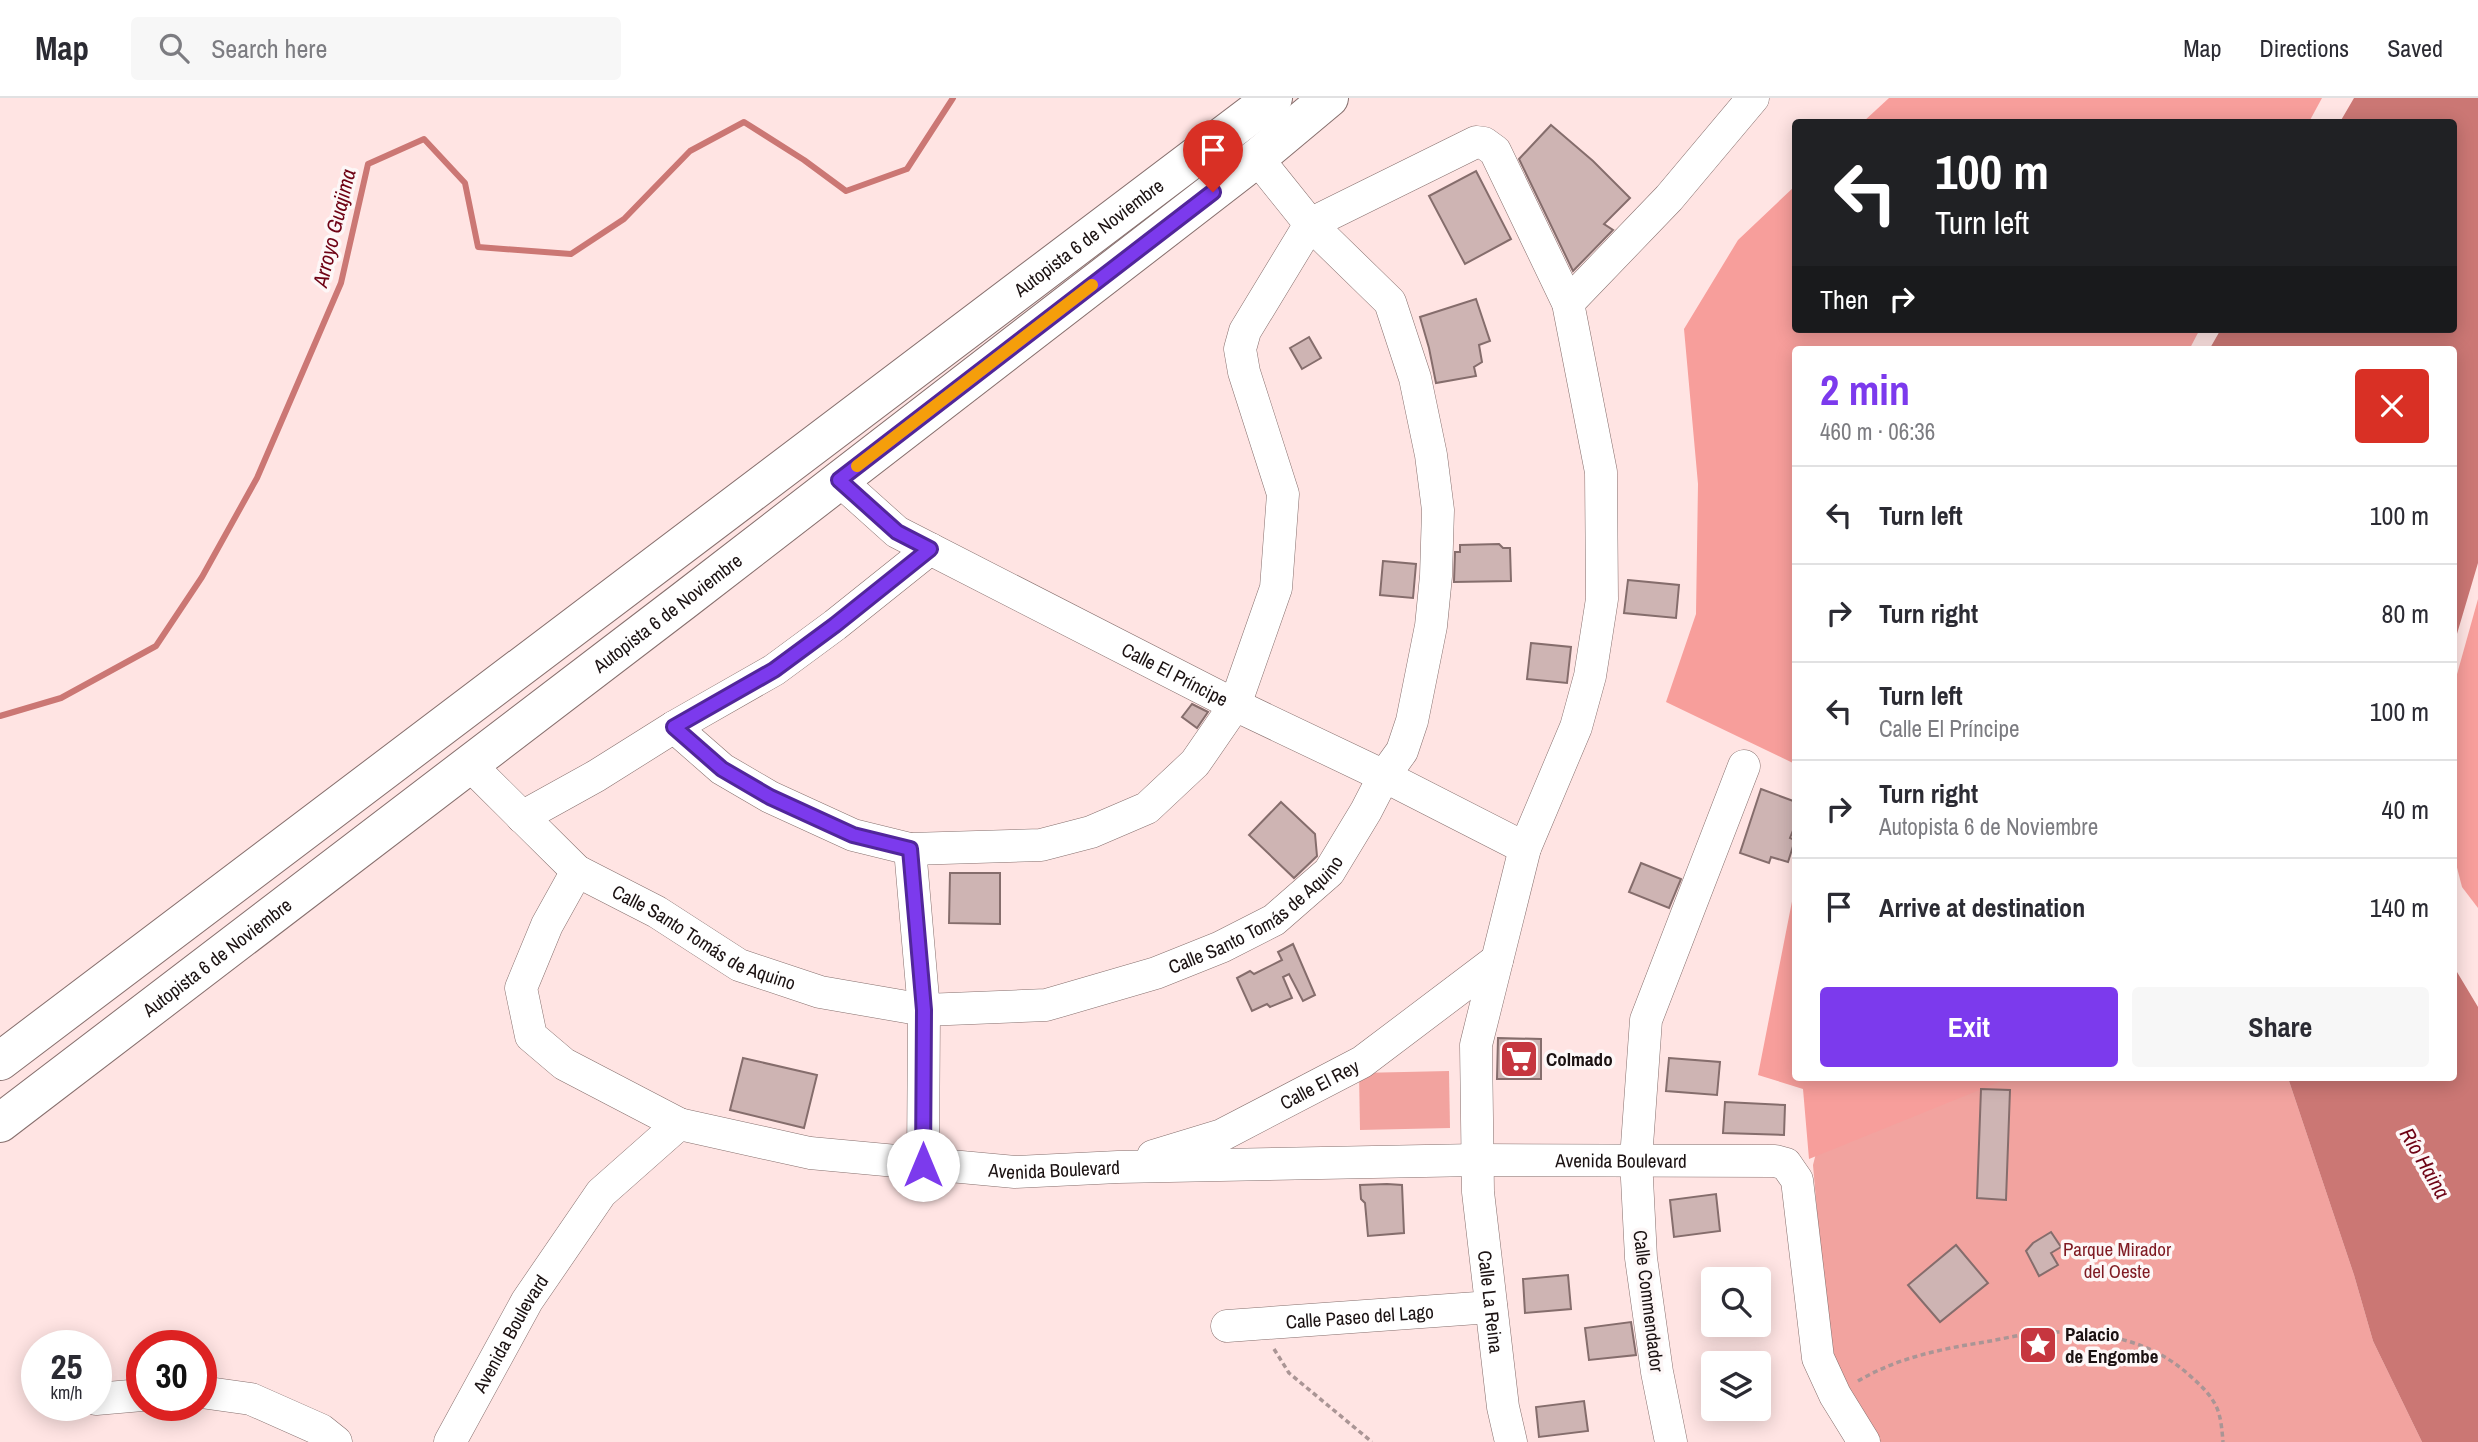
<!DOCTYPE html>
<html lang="en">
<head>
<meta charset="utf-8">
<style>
	:root { --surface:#fff; --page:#f7f7f7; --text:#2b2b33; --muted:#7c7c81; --line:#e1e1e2; --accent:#7c3aed }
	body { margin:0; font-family:"Archivo Narrow",sans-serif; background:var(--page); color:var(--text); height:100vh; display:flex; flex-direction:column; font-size:26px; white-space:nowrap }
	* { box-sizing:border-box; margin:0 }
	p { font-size:23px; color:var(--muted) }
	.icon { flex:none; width:38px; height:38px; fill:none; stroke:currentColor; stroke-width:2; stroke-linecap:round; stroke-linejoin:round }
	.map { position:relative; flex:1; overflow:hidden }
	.sheet { position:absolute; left:1792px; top:248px; width:665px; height:735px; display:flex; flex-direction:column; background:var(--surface); border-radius:7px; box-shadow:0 4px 18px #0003 }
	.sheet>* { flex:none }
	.hud { position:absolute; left:1792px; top:21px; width:665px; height:214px; border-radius:7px; box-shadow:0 4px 18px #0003; background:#202124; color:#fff; overflow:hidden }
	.buttons { position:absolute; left:1701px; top:1169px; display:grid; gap:14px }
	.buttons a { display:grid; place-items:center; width:70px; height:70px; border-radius:7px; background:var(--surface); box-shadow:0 4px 18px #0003; font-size:35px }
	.speed { position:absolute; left:21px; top:1232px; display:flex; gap:14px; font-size:35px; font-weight:700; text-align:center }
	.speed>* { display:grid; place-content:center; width:91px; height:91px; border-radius:50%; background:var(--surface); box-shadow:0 4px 18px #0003; line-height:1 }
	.speed small { font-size:18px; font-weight:400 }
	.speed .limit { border:10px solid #d22; background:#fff; color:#111 }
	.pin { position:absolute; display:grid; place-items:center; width:60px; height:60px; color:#fff; margin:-72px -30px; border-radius:50% 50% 50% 0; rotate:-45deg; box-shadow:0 0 7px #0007 }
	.pin .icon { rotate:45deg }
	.me { position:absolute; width:77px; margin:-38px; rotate:0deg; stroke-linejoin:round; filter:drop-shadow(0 0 5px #0008) }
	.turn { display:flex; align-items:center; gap:24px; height:147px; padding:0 28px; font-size:32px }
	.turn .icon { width:91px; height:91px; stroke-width:2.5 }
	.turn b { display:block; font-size:49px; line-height:60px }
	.then { display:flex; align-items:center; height:66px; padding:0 28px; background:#0003; gap:14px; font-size:26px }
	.round { display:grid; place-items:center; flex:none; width:74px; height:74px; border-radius:7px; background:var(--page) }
	.headline { display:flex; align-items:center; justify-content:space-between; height:119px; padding:0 28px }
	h1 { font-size:42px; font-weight:800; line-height:52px; color:var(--accent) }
	.cta { display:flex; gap:14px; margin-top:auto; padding:14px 28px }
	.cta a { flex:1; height:80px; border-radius:7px; background:var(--accent); color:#fff; font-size:28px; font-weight:800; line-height:80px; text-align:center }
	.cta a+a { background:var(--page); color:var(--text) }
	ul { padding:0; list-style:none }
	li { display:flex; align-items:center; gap:21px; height:98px; padding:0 28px; border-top:2px solid var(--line) }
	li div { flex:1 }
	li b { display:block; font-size:26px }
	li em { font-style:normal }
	header { display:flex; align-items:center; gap:42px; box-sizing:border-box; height:98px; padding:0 35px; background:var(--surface); border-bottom:2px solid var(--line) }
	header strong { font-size:33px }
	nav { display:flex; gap:38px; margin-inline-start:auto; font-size:24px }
	.search { width:490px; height:63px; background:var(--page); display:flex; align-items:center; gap:18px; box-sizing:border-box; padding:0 24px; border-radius:7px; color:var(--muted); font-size:26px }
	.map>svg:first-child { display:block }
	.green { fill:#f2a39f }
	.forest { fill:#f79e9b }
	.water { fill:#cb7774 }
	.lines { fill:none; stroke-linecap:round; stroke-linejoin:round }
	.stream { stroke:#cb7774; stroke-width:6 }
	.building { fill:#ceb4b3; stroke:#856d6c; stroke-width:2 }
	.minor-casing { stroke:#866f6d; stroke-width:33 }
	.highway-casing { stroke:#866f6d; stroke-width:40 }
	.path { stroke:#aa9595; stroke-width:3.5; stroke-dasharray:5 3.5; stroke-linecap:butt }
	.minor { stroke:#fff; stroke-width:32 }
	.highway { stroke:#fff; stroke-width:38 }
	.route-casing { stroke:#51269a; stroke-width:18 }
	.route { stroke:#7c3aed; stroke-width:12 }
	.slow { stroke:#f59e0b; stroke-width:12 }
	.labels { text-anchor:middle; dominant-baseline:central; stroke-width:7; stroke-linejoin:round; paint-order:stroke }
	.street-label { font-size:19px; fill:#1b1212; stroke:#fdf7f7 }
	.poi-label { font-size:19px; font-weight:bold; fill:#1b1212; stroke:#fdf7f7; text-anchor:start }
	.park-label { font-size:19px; fill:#7f1a22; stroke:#fdf7f7 }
	.water-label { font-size:21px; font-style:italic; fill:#6e0214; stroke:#fdf7f7 }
</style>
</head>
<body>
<header>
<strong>Map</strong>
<div class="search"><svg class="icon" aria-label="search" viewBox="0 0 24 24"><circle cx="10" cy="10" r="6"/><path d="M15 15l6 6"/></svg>Search here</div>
<nav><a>Map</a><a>Directions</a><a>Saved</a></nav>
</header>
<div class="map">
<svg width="2478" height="1344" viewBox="0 0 2478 1344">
	<rect width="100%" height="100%" fill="#ffe4e3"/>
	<!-- green -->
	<g class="green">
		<polygon points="1449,973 1450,1030 1360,1032 1359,975"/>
		<polygon points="1835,980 2288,980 2354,1177 2373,1243 2422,1344 1881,1344 1862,1320 1829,1253 1813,1067"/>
	</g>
	<!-- forest -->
	<g class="forest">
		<polygon points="1889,0 2322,0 2309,24 1863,24"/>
		<polygon points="1795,88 1796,231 2200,231 2189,252 1796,252 1795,666 1666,604 1696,516 1698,386 1684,231 1738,142"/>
		<polygon points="2478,501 2478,810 2462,789 2454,758 2454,587"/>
		<polygon points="1795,788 1796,980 2009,980 1809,1061 1803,991 1758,977"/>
	</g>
	<!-- water -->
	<g class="water">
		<polygon points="2354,0 2478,0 2478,465 2454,546 2454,252 2209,252 2221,231 2454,231 2454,24 2340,24"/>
		<polygon points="2454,869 2478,909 2478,1344 2422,1344 2373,1243 2354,1177 2288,980 2454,980"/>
	</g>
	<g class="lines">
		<!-- stream -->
		<polyline class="stream" points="0,618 61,600 156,548 202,479 257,380 341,185 368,66 424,41 465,85 478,149 571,156 624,121 690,53 744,24 804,62 846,93 907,71 953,0"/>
	</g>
	<!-- building -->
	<g class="building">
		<polygon points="1551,27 1593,63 1630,100 1604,126 1613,132 1573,173 1519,61"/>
		<polygon points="1476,73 1511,141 1465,166 1429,98"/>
		<polygon points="1476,201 1490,243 1479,247 1482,264 1474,269 1476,278 1436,285 1429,250 1420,219"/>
		<polygon points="1309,239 1321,260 1302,271 1290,250"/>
		<polygon points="1499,446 1503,450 1510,450 1511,483 1454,484 1455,454 1460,454 1460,447"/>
		<polygon points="1383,463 1416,466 1413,500 1380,497"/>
		<polygon points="1628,482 1679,487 1676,520 1624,515"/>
		<polygon points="1531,545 1571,549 1567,585 1527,581"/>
		<polygon points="1192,606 1208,614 1197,630 1182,619"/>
		<polygon points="1761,691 1796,704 1796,725 1790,740 1795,742 1788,764 1771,759 1769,765 1740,755"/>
		<polygon points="1281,704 1315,736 1317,758 1294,780 1249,737"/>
		<polygon points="1641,765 1681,781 1669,810 1629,794"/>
		<polygon points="950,775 1000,775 1000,826 949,825"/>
		<polygon points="1293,846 1315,897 1303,903 1289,876 1283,879 1292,900 1270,909 1267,906 1252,913 1237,880 1250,873 1254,876 1282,862 1278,854"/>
		<polygon points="1498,940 1541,941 1541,981 1497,981"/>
		<polygon points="743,960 817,977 804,1030 730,1012"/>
		<polygon points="1669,960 1720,964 1717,997 1666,993"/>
		<polygon points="1981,991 2010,992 2006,1102 1977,1100"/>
		<polygon points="1725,1004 1785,1007 1784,1037 1723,1035"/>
		<polygon points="1387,1086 1402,1087 1404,1135 1368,1138 1365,1105 1361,1101 1360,1087"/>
		<polygon points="1716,1096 1720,1133 1674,1139 1670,1102"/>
		<polygon points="2051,1134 2061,1149 2051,1155 2058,1167 2039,1178 2026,1153 2033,1145"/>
		<polygon points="1956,1147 1988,1185 1940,1224 1908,1187"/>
		<polygon points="1568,1177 1571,1211 1525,1215 1523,1181"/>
		<polygon points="1631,1224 1636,1257 1589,1262 1585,1230"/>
		<polygon points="1584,1303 1588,1333 1539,1339 1536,1309"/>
	</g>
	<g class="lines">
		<defs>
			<g id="minor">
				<polyline points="1568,205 1669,100 1753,0"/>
				<path id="s1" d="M839 382 897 434 1235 607 1384 678 1525 750"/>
				<path id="s2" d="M674 629 722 671 770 699 853 737 910 751 1041 747 1091 734 1147 710 1195 665 1235 607 1276 490 1283 396 1244 274 1240 251 1245 233 1310 126 1476 44 1484 45 1495 53 1568 205 1601 374 1602 501 1590 578 1576 629 1525 750 1476 947 1478 1094 1503 1309 1511 1344"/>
				<path id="s3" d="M469 666 577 773 657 814 739 867 820 894 924 912 1046 907 1156 875 1221 849 1274 822 1329 774 1366 713 1384 678 1402 653 1412 623 1431 528 1436 478 1438 412 1431 357 1415 280 1390 204 1310 126 1257 60"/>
				<polyline points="522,719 596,678 674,629 774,572 835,527 930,451"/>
				<polyline points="910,751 924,912 923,1067"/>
				<polyline points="577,773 547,827 521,890 531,938 564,966 679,1026"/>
				<path id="s4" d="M1153 1058 1222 1037 1362 964 1497 862"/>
				<path id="s5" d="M1227 1228 1491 1209"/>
				<polyline points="201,1294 251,1301 321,1332 336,1344"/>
				<polyline points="96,1301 142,1297"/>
				<path id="s6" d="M450 1344 527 1203 601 1095 679 1026 810 1055 1015 1074 1118 1069 1476 1062 1775 1063 1786 1066 1797 1082 1818 1260 1835 1297 1864 1344"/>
				<polyline points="1671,1344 1657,1274 1641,1160 1636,1061 1646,922 1744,668"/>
			</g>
			<g id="highway">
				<path id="s7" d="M0 963 1273 0"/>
				<path id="s8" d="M0 1025 682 504 1257 60 1329 0"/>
			</g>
		</defs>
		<!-- minor casing -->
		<use href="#minor" class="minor-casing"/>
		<!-- highway casing -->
		<use href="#highway" class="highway-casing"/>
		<!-- path -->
		<g class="path">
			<polyline points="1274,1251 1289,1275 1372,1344"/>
			<path d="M1858 1283C1897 1260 1940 1251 1985 1244 2007 1240 2031 1234 2053 1234 2102 1233 2151 1243 2188 1276 2199 1286 2209 1294 2216 1308 2221 1318 2222 1332 2223 1344"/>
		</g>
		<!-- minor -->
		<use href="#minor" class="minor"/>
		<!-- highway -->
		<use href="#highway" class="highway"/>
	</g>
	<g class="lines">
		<defs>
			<polyline id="route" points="923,1067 924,912 910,751 853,737 770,699 722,671 674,629 774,572 835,527 930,451 897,434 839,382 1213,94"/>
		</defs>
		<!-- route casing -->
		<use href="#route" class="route-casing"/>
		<!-- route -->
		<use href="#route" class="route"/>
		<!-- slow -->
		<polyline class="slow" points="857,368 1092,187"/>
	</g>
	<!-- icons -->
	<defs>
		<symbol id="supermarket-square" viewBox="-11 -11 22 22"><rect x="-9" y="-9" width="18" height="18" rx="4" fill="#c6363f" stroke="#fdf7f7"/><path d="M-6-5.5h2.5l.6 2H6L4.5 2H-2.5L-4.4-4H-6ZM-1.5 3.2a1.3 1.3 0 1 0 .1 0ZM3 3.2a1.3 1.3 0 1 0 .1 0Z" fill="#fff"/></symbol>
		<symbol id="sight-square" viewBox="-11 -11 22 22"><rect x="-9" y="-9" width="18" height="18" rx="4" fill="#c6363f" stroke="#fdf7f7"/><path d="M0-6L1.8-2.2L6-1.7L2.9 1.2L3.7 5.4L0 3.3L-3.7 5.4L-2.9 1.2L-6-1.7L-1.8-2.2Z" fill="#fff"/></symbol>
	</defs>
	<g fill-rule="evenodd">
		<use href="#supermarket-square" x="1497" y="939" width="44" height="44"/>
		<use href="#sight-square" x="2016" y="1225" width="44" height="44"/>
	</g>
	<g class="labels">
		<!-- street labels -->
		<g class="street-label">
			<text stroke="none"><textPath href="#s7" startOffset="1365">Autopista 6 de Noviembre</textPath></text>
			<text stroke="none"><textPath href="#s8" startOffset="840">Autopista 6 de Noviembre</textPath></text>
			<text stroke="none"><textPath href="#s1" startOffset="390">Calle El Príncipe</textPath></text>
			<text stroke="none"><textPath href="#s3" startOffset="884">Calle Santo Tomás de Aquino</textPath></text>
			<text stroke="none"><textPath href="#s3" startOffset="296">Calle Santo Tomás de Aquino</textPath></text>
			<text stroke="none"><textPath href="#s8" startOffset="273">Autopista 6 de Noviembre</textPath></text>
			<text stroke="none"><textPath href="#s4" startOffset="182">Calle El Rey</textPath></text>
			<text stroke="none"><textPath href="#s6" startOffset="1342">Avenida Boulevard</textPath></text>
			<text stroke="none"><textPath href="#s6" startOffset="775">Avenida Boulevard</textPath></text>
			<text stroke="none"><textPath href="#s2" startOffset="2560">Calle La Reina</textPath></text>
			<text transform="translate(1649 1203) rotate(83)">Calle Commendador</text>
			<text stroke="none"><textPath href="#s5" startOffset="133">Calle Paseo del Lago</textPath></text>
			<text stroke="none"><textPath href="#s6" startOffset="124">Avenida Boulevard</textPath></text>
		</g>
		<!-- poi labels -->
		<g class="poi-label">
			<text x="1546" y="961">Colmado</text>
			<text x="2065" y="1236">Palacio<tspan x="2065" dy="22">de Engombe</tspan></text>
		</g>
		<!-- park labels -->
		<g class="park-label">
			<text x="2117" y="1151">Parque Mirador<tspan x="2117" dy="22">del Oeste</tspan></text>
		</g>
		<!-- water labels -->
		<g class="water-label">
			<text transform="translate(334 130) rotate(-76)">Arroyo Guajima</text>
			<text transform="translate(2425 1065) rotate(60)">Río Haina</text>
		</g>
	</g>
</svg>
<div class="buttons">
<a><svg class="icon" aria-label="search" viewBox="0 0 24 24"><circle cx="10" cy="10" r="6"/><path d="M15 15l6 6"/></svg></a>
<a><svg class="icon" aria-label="layers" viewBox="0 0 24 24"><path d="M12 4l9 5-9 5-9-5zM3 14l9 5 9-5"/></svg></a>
</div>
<div class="speed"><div>25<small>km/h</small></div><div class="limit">30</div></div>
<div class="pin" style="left:1213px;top:94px;background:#d93025"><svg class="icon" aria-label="arrive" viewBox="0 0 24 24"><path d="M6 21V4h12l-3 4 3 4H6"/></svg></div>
<svg class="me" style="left:923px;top:1067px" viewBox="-20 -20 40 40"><circle r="19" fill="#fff"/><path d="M0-13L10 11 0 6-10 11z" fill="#7c3aed"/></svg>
<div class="hud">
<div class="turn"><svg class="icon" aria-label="left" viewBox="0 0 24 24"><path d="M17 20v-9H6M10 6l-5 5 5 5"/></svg><div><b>100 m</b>Turn left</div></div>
<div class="then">Then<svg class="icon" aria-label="right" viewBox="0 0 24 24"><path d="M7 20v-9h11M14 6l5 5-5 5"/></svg></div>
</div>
<section class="sheet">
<div class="headline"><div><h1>2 min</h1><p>460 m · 06:36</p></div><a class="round" style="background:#d93025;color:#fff"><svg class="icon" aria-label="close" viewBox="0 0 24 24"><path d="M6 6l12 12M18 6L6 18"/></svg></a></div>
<ul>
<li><svg class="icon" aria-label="left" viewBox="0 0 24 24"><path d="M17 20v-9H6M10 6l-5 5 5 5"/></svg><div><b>Turn left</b></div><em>100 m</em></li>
<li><svg class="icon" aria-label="right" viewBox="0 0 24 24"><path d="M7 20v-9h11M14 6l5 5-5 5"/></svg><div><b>Turn right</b></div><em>80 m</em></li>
<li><svg class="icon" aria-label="left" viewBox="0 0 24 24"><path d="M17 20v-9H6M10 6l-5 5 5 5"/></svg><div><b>Turn left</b><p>Calle El Príncipe</p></div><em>100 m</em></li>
<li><svg class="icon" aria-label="right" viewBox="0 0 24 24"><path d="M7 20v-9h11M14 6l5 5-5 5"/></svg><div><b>Turn right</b><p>Autopista 6 de Noviembre</p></div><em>40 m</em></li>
<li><svg class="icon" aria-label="arrive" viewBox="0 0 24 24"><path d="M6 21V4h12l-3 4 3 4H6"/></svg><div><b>Arrive at destination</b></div><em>140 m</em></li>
</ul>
<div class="cta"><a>Exit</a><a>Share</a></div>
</section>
</div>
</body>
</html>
